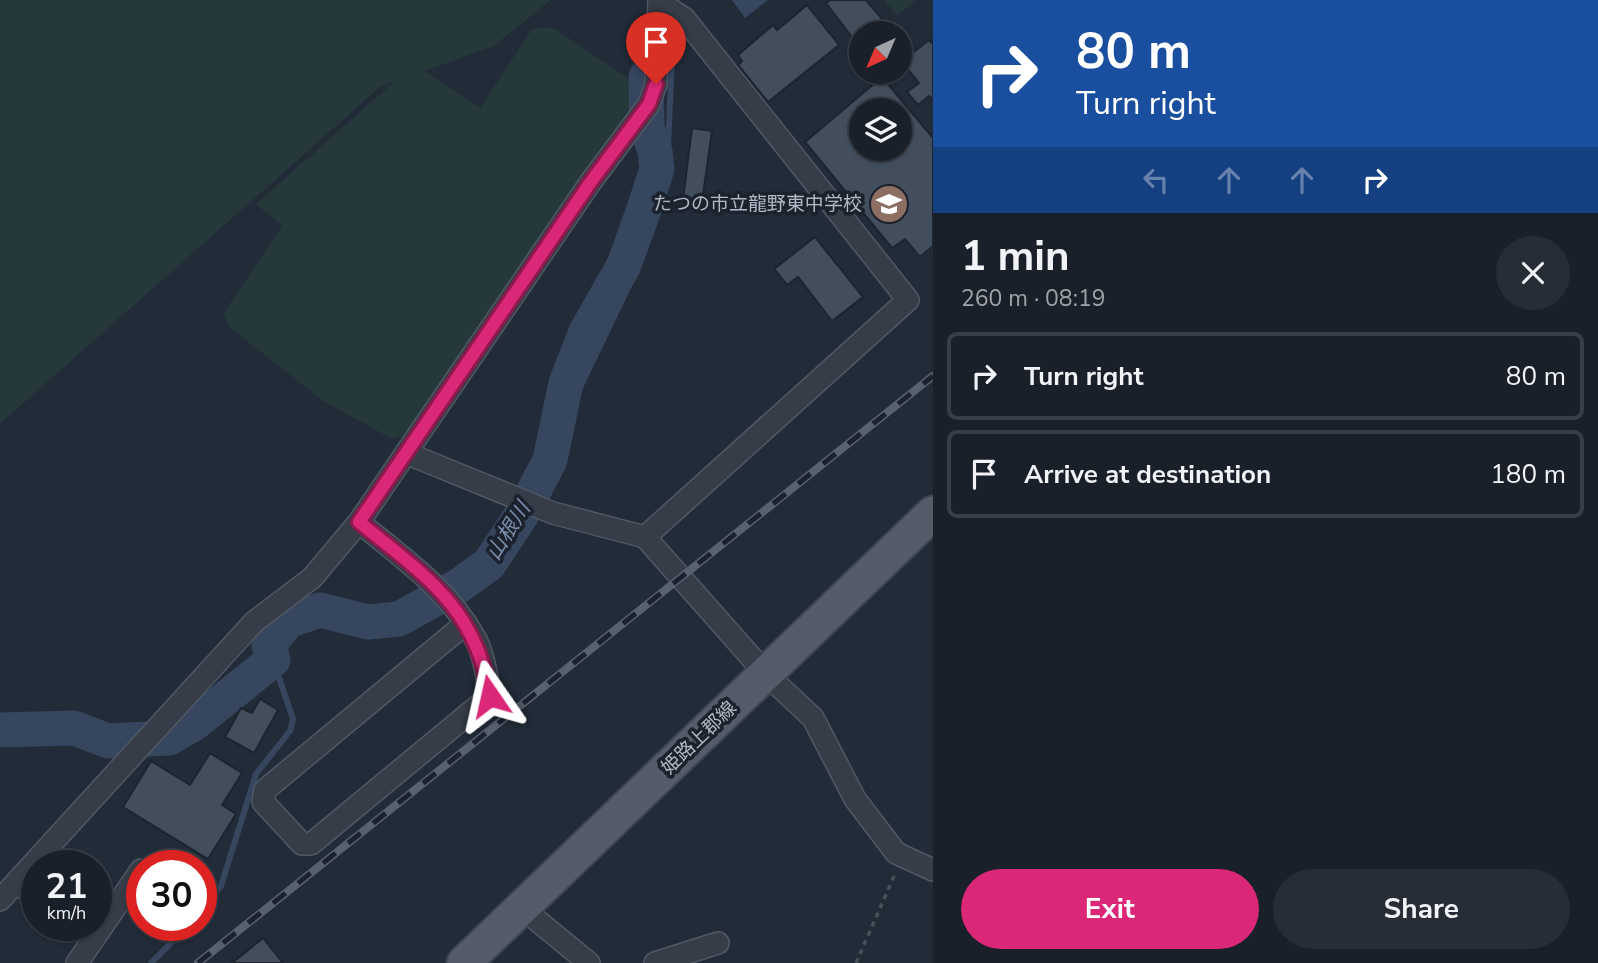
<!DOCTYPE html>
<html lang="en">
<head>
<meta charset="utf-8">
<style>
	:root { --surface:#1a202a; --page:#272d36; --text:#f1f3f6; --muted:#9fa3a8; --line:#383e47; --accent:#db2777 }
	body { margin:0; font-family:"Nunito Sans","Noto Sans JP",sans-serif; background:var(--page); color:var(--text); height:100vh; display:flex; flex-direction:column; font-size:26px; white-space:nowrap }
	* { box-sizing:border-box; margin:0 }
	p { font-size:23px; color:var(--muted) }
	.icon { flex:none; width:38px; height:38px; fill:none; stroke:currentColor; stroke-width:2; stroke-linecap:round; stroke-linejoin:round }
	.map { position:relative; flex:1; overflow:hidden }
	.panel { display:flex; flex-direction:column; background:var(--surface); width:665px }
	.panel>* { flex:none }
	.top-card { background:#1a4fa0; color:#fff; overflow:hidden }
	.needle { width:46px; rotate:224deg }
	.buttons { position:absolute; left:849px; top:21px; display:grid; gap:14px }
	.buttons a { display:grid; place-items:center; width:63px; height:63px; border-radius:50%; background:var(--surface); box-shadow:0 2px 5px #0004,0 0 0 2px var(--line); font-size:35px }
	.speed { position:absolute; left:21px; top:850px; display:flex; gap:14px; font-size:35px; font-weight:700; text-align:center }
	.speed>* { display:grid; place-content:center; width:91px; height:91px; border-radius:50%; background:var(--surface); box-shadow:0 2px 5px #0004,0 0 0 2px var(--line); line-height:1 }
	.speed small { font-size:18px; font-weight:400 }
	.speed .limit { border:10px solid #d22; background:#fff; color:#111 }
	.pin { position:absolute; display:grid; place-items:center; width:60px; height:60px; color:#fff; margin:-72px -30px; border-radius:50% 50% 50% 0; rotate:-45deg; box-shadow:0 0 7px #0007 }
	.pin .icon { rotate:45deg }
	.me { position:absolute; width:77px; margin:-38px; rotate:349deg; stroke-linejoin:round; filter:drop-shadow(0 0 5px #0008) }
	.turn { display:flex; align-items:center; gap:24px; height:147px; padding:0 28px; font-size:32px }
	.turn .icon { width:91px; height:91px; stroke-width:2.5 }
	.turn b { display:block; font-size:49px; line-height:60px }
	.lanes { display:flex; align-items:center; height:66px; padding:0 28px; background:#0003; justify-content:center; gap:35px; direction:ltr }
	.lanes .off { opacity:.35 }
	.round { display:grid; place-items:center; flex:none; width:74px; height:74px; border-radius:37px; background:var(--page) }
	.head { display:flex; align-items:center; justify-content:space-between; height:119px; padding:0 28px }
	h1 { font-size:42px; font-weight:700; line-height:52px }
	.cta { display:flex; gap:14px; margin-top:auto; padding:14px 28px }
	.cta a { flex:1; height:80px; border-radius:42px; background:var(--accent); color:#fff; font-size:28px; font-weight:700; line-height:80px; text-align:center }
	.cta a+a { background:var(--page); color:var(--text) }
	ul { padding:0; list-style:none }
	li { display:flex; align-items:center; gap:21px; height:88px; margin:0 14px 10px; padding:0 14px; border:4px solid var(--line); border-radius:10px }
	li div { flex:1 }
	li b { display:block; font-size:26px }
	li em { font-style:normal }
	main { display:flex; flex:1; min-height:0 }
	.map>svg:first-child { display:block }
	.green { fill:#25383a }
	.water { fill:#36465f }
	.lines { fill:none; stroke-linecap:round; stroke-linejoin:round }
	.stream { stroke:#36465f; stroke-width:6 }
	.river { stroke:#36465f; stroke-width:35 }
	.building { fill:#434e5d; stroke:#1d2430; stroke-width:2; fill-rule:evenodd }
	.minor-casing { stroke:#515864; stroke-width:24 }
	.primary-casing { stroke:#3f4652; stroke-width:37 }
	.path { stroke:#425457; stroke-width:3.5; stroke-dasharray:5 5; stroke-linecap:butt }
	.minor { stroke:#363d49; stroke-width:21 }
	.primary { stroke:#545c69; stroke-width:33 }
	.rail-casing { stroke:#586170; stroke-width:8 }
	.rail { stroke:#1b222d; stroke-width:5; stroke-dasharray:16; stroke-linecap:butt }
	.route-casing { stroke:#8e194d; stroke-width:18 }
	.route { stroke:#db2777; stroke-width:12 }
	.labels { text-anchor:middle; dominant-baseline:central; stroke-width:7; stroke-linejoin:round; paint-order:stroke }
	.poi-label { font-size:19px; fill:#b1b8c5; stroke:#1b222d; text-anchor:end }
	.street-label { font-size:19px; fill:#b1b8c5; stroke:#1b222d }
	.water-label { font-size:21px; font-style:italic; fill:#7a8eac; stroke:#1b222d }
</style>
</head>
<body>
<main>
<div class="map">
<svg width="933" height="963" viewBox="0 0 933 963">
	<rect width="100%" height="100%" fill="#222b38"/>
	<!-- green -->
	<g class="green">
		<polygon points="0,0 551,0 494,46 425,71 480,108 532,29 552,27 640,86 631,97 634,111 403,436 392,439 322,400 229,327 223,314 282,226 256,204 395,81 381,86 0,424"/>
		<polygon points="884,0 916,0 897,16"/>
	</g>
	<!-- water -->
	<polygon class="water" points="732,0 768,0 745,18"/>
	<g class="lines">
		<!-- stream -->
		<g class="stream">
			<polyline points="560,415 573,402 625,294 666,187 674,19"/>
			<polyline points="201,910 221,886 256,774 290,731 293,719 273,660"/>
			<polyline points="151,963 188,926"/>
		</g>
		<!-- river -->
		<polyline class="river" points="0,730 74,728 108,741 169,738 195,723 273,660 269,645 288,621 320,610 368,622 399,619 460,585 489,564 522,514 550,460 566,383 586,332 624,265 643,212 657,169 655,151 647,128 646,77"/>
	</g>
	<!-- building -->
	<g class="building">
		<polygon points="830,0 866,0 894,33 861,33 861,49 826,3"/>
		<polygon points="807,5 839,45 768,102 738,65 742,61 738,55 773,25 777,30"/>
		<polygon points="900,40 911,54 929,40 933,44 933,100 929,96 918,105 907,92 919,83 902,62"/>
		<path d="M882 77 933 138V246L920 257 905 239 892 248 805 142ZM861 110H900V149H861Z"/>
		<polygon points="692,128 712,131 702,202 683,199"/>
		<polygon points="815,237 863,297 832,321 798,277 787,285 774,269"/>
		<polygon points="260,699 278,710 254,753 225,737 241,708 252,713"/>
		<polygon points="210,753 242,773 222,805 236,814 208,859 123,807 151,761 190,785"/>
		<polygon points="263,938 283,963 232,963"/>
	</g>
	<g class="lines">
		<defs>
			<g id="minor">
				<polyline points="406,453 553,513 645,537 766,674 813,718 855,799 896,853 933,870"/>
				<path d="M359 522C401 557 448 589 475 638 484 655 487 677 490 696L311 844H302L263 802 265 790 465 624"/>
				<polyline points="645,537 908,300 684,18 659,2"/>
				<polyline points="16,883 37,896"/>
				<polyline points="0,900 254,622 312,578 359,522 590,183 649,104 656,84 659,0"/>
				<polyline points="522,908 589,963"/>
				<polyline points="77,963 141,870"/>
				<polyline points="655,963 718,943"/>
			</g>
			<polyline id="primary" points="464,963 933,513"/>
		</defs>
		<!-- minor casing -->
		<use href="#minor" class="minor-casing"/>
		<!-- primary casing -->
		<use href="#primary" class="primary-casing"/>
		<!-- path -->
		<polyline class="path" points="856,963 895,874"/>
		<!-- minor -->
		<use href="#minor" class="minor"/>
		<!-- primary -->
		<use href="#primary" class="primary"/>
		<defs>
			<polyline id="rail" points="198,963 933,376"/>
		</defs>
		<!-- rail casing -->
		<use href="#rail" class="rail-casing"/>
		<!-- rail -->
		<use href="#rail" class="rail"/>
	</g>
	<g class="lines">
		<defs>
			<path id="route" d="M490 696C476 607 425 576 359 522L590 183 649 104 656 84"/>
		</defs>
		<!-- route casing -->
		<use href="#route" class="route-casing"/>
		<!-- route -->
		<use href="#route" class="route"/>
	</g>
	<!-- icons -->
	<defs>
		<symbol id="school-disc" viewBox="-11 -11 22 22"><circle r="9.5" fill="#8d6e63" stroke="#1b222d"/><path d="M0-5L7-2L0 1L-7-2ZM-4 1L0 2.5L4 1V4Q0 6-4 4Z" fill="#fff"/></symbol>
	</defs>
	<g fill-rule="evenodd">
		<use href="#school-disc" x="867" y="182" width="44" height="44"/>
	</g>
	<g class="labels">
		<!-- poi labels -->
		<g class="poi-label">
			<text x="862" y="204">たつの市立龍野東中学校</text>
		</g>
		<!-- street labels -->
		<g class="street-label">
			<text transform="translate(699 738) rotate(-44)">姫路上郡線</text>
		</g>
		<!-- water labels -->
		<g class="water-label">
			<text transform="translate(508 531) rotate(-58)">山根川</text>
		</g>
	</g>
</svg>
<div class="buttons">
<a><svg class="needle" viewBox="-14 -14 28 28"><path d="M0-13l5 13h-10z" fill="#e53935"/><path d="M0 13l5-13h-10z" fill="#9fa3a8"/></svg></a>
<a><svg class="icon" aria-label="layers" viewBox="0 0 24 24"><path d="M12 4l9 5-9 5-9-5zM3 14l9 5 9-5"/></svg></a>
</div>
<div class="speed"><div>21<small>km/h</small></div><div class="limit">30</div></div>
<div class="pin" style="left:656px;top:84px;background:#d93025"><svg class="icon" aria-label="arrive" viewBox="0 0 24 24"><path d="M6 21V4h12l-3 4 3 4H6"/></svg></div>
<svg class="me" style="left:490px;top:696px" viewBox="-20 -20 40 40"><path d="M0-17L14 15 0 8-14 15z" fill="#db2777" stroke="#fff" stroke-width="4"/></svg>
</div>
<section class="panel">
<div class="top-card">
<div class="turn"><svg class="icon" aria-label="right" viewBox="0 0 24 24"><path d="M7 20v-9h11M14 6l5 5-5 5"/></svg><div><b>80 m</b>Turn right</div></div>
<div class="lanes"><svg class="icon off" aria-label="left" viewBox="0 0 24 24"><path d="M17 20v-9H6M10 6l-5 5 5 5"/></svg><svg class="icon off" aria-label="ahead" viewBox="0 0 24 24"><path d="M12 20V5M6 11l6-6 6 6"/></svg><svg class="icon off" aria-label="ahead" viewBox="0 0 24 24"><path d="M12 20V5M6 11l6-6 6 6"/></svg><svg class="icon" aria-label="right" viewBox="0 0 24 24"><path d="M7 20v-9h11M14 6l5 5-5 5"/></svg></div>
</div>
<div class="head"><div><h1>1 min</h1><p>260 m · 08:19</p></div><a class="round"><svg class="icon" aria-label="close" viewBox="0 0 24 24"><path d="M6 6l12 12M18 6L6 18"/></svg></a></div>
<ul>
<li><svg class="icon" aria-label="right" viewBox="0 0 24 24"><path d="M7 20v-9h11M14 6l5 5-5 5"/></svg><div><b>Turn right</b></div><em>80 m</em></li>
<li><svg class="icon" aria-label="arrive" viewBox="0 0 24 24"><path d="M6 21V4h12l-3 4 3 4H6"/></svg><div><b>Arrive at destination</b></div><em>180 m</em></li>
</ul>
<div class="cta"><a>Exit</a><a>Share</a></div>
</section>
</main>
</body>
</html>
